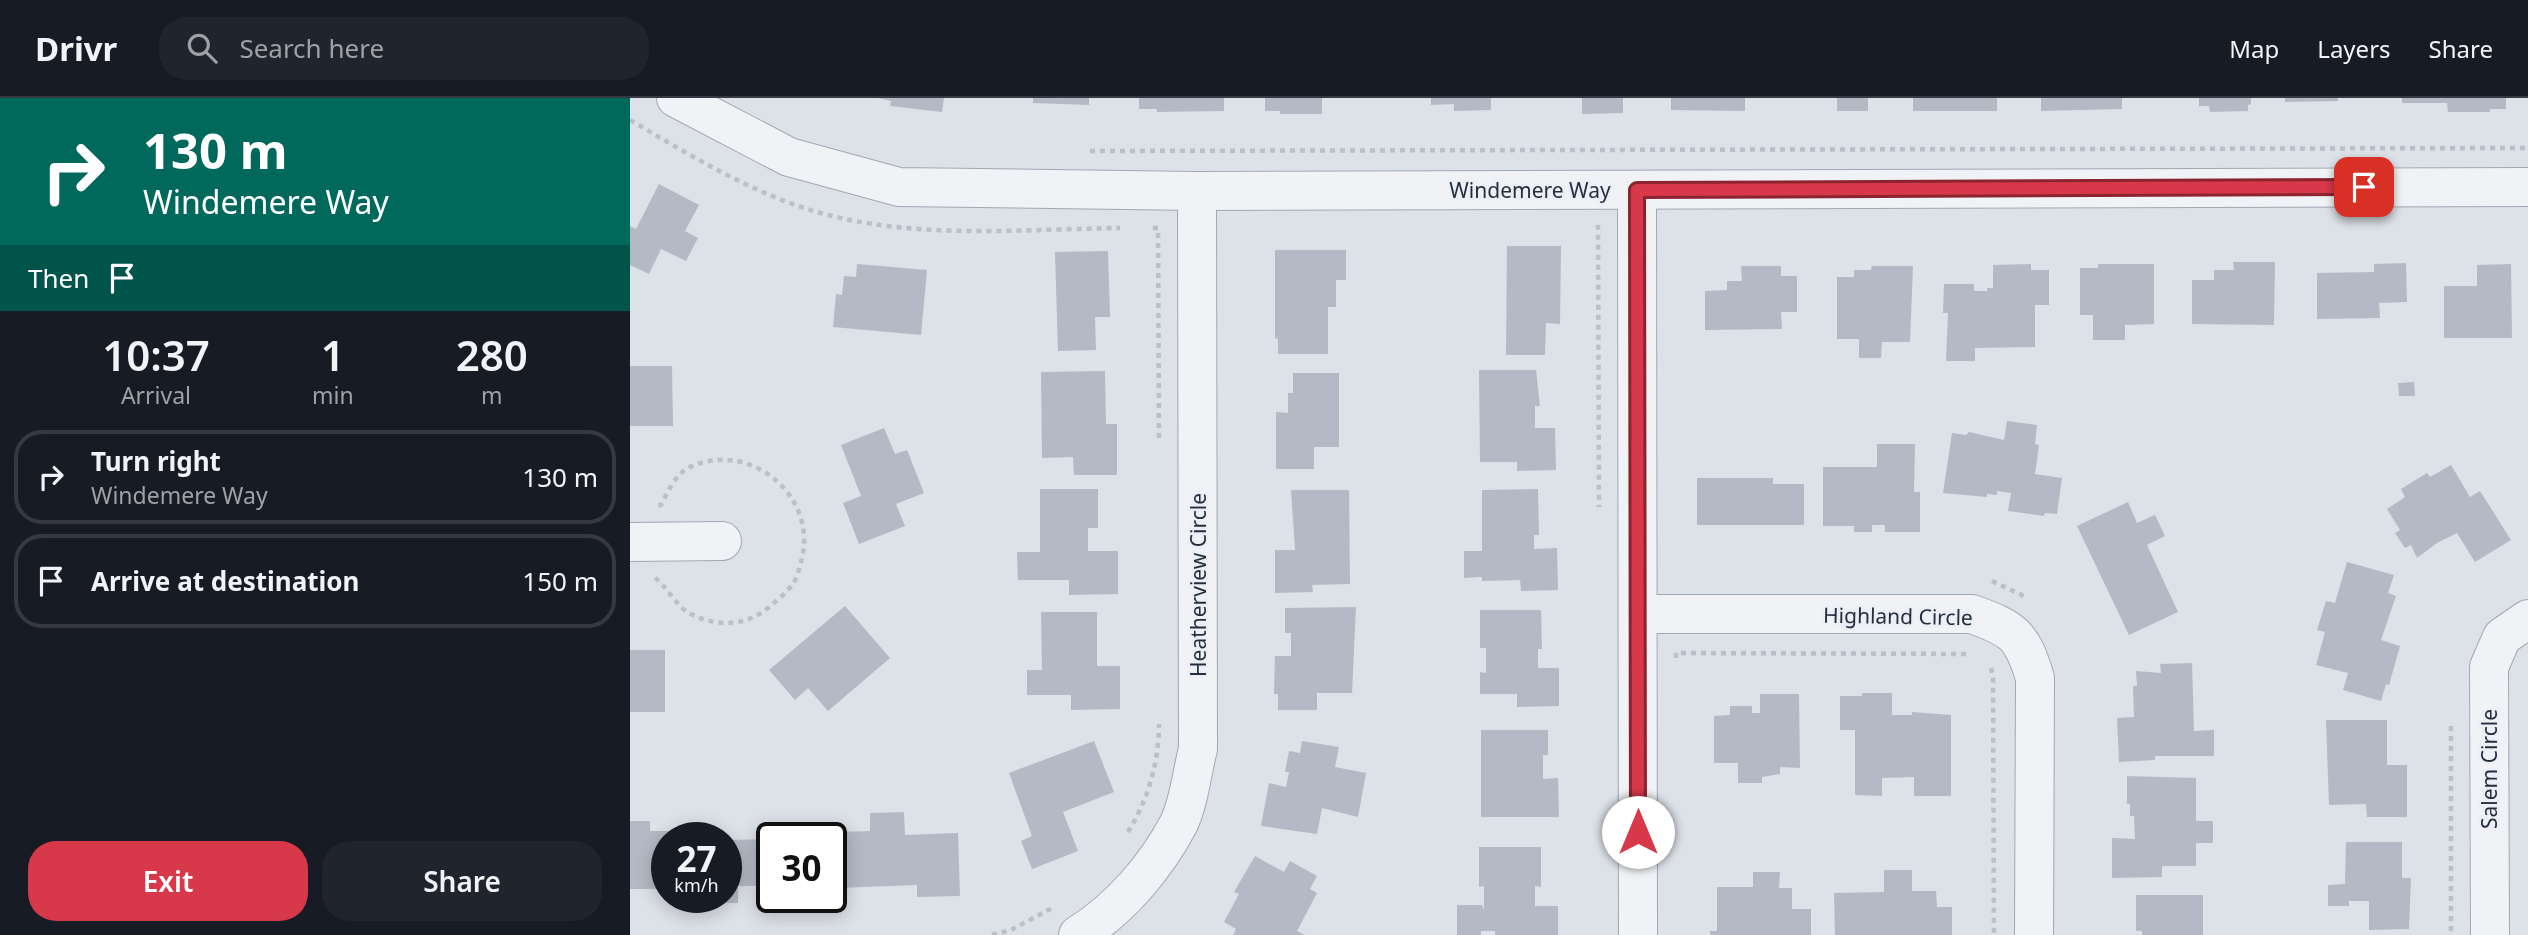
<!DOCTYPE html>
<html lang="en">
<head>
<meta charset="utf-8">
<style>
	:root { --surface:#171b24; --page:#20242c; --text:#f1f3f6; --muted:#9ea1a6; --line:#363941; --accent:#d7384a }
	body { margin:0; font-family:"Noto Sans",sans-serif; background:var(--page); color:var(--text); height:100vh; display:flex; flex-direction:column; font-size:26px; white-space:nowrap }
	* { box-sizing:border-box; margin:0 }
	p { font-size:23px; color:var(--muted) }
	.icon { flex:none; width:38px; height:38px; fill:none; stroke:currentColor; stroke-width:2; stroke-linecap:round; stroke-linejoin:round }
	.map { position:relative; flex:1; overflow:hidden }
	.details { display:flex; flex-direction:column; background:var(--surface); width:630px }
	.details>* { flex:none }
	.banner { background:#00695c; color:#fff; overflow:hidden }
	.speed { position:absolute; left:21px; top:724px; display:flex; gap:14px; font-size:35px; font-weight:700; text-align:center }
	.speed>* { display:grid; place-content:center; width:91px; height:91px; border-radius:50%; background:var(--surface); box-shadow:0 4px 18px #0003; line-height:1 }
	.speed small { font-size:18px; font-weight:400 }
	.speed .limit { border:4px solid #111; border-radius:10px; background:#fff; color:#111 }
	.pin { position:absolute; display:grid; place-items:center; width:60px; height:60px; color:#fff; margin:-30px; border-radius:14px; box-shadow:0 4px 10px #0006 }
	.me { position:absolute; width:77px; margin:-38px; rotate:0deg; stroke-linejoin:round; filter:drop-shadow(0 0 5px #0008) }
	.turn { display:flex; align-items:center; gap:24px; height:147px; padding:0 28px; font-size:32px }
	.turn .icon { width:91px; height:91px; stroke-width:2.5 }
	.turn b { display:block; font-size:49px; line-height:60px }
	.then { display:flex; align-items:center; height:66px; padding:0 28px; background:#0003; gap:14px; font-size:26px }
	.eta { display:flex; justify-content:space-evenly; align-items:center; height:119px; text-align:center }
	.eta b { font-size:42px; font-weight:600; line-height:49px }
	.primary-button { display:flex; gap:14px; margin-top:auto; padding:14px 28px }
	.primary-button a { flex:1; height:80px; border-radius:28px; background:var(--accent); color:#fff; font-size:28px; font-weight:600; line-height:80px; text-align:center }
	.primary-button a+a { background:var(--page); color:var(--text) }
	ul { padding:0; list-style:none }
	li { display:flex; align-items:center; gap:21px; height:94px; margin:0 14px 10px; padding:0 14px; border:4px solid var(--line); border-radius:28px }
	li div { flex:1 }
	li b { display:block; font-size:26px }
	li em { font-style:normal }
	header { display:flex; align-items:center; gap:42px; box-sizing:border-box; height:98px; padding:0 35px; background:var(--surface); border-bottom:2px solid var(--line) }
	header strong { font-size:33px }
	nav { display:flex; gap:38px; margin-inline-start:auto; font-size:24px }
	.search { width:490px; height:63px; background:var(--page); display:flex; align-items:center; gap:18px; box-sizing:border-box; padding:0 24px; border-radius:28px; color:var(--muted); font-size:26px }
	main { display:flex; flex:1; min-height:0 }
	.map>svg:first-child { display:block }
	.building { fill:#b4bac5 }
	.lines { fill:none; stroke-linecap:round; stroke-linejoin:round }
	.minor-casing { stroke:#a2a8b2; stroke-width:40 }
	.path { stroke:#bbbfc7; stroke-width:4.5; stroke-dasharray:5 5; stroke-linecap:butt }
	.minor { stroke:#f0f2f6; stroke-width:38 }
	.route-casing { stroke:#8c2430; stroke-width:18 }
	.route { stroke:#d7384a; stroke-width:12 }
	.labels { text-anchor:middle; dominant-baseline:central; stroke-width:6; stroke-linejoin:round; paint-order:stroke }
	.street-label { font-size:21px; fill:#252e40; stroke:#ecf0f6 }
</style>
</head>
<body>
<header>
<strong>Drivr</strong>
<div class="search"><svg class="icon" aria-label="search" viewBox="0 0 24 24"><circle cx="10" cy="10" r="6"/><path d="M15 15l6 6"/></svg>Search here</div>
<nav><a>Map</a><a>Layers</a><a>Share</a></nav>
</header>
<main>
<section class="details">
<div class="banner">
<div class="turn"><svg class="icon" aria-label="right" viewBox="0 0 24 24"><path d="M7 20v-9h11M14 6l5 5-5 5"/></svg><div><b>130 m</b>Windemere Way</div></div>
<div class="then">Then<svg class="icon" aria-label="arrive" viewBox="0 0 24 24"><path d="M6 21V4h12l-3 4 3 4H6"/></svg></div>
</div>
<div class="eta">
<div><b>10:37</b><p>Arrival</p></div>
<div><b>1</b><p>min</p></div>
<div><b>280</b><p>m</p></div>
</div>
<ul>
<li><svg class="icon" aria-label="right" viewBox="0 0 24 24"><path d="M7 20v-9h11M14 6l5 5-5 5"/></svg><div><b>Turn right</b><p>Windemere Way</p></div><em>130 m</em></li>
<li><svg class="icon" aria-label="arrive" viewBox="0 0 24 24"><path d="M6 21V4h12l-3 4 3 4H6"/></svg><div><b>Arrive at destination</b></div><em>150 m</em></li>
</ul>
<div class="primary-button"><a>Exit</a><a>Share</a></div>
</section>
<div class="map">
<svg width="1898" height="837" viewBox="0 0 1898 837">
	<rect width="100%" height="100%" fill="#dde1e8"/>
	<!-- building -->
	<g class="building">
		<polygon points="248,0 314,0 312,14 260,8 261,3"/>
		<polygon points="403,0 459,0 459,7 403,5"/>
		<polygon points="509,0 594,0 594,13 527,14 527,11 509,11"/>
		<polygon points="635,0 692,0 692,16 650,16 650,13 635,13"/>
		<polygon points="801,0 861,0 861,12 824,13 824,6 801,7"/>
		<polygon points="952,0 993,0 993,15 952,16"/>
		<polygon points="1041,0 1115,0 1115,13 1041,12"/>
		<rect x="1207" y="0" width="31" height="13"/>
		<rect x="1283" y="0" width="84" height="13"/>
		<polygon points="1411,0 1492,0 1492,11 1411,13"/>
		<polygon points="1569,0 1621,0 1621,6 1618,7 1618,13 1580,14 1579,8 1569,8"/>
		<polygon points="1655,0 1708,0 1708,3 1655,4"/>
		<polygon points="1772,0 1876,0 1876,11 1860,11 1860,14 1818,14 1817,5 1772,5"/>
		<polygon points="29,86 69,107 55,133 68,140 56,163 31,151 19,176 0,167 0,128 6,131"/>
		<polygon points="877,148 931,148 930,226 916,225 915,257 876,257"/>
		<polygon points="645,152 716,152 716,182 706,182 706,209 698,209 698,256 648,256 648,241 645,240"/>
		<polygon points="478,153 480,219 465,219 466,252 428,253 425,154"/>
		<polygon points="1603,164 1645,164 1644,227 1562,226 1562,182 1584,182 1584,172 1604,172"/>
		<polygon points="1776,165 1777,204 1749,205 1750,220 1687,221 1687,175 1744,174 1744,166"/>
		<polygon points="227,166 297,172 291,237 203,229 206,196 212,197 214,178 226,179"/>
		<polygon points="1401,166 1401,172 1419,172 1419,207 1405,207 1405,249 1345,250 1345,263 1316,263 1318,215 1313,215 1314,186 1344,186 1344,193 1357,193 1357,190 1363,190 1363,167"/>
		<polygon points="1468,166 1524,166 1524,226 1495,227 1495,242 1463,242 1463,217 1450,217 1450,170 1468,170"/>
		<polygon points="1881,166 1882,240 1814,240 1814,188 1847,188 1847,167"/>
		<polygon points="1111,168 1151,168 1151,178 1167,178 1167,214 1151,214 1152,231 1075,232 1075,193 1097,192 1097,183 1112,183"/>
		<polygon points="1242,168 1283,168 1280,244 1252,244 1251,260 1229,260 1229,241 1207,241 1207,179 1224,179 1224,172 1241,172"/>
		<polygon points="0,268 42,268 43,328 0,328"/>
		<polygon points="849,272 906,272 910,308 905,308 905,330 925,330 926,372 887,373 887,364 850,364"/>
		<polygon points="475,273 476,326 487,326 487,377 444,377 443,359 412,360 411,274"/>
		<polygon points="663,275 709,275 709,349 684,349 684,371 646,371 646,314 658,315 658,295 663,295"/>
		<polygon points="1784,284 1785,298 1769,298 1768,285"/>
		<polygon points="1377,323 1407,327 1405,346 1409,347 1405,376 1432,380 1427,416 1415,415 1414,418 1378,413 1381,395 1367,393 1367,397 1357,396 1357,399 1313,395 1322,335 1336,337 1339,334 1374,342"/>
		<polygon points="254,330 265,356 277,352 294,395 266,406 275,428 229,446 213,405 231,398 211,347"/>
		<polygon points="1247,346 1285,346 1284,394 1290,394 1290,434 1255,434 1255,427 1242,427 1242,434 1224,434 1224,428 1193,428 1193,369 1247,369"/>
		<polygon points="1821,367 1840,399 1850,393 1881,442 1845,464 1827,435 1807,445 1787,460 1781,447 1775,450 1765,435 1770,432 1757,411 1775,399 1771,391 1797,375 1800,379"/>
		<polygon points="1067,380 1143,380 1143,386 1174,386 1174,427 1067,427"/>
		<polygon points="410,391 468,391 468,430 458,430 458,453 488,453 488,496 439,497 439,482 388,482 387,454 410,454"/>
		<polygon points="908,391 909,437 904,437 904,451 927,450 928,492 891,493 890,482 852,483 852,479 834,480 834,453 852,453 852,392"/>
		<polygon points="661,392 719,392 720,486 682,487 683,494 645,495 645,452 665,452"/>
		<polygon points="1498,404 1507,425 1525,417 1535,438 1517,447 1548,514 1499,537 1447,428"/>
		<polygon points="1717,464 1764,477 1758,495 1766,498 1751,542 1770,548 1759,587 1756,586 1751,603 1713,592 1718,575 1686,567 1695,534 1687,532 1696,503 1705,505"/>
		<polygon points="215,508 260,560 198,613 178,590 165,602 139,572"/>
		<polygon points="726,509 722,595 687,595 687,612 648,612 648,596 644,596 645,558 661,558 661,535 655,535 655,510"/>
		<polygon points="850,512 911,512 912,551 908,551 908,570 929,570 929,608 887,609 887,596 850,596 850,574 856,575 856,550 850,550"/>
		<polygon points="411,514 467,514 467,568 490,568 490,611 441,612 441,597 397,597 397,572 412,572"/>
		<rect x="0" y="552" width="35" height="62"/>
		<polygon points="1562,565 1564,633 1584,632 1584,658 1525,658 1525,662 1489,664 1487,620 1504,619 1503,588 1507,588 1506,573 1531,575 1530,566"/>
		<polygon points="1232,595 1262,595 1262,617 1282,617 1282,614 1321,617 1321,698 1284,698 1284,679 1252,680 1252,698 1225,697 1225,632 1210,632 1210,598 1232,598"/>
		<polygon points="1130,596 1169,596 1170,670 1150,669 1150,676 1132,679 1132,685 1108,685 1108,665 1084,665 1084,618 1100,617 1100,608 1122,608 1122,615 1130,615"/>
		<polygon points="1696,622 1757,622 1757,667 1777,667 1777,719 1737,719 1736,706 1699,707"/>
		<polygon points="851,632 918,632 918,657 913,657 913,681 928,680 929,719 851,719"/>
		<polygon points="464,643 484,694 433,714 448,753 402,771 391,743 402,738 379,675"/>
		<polygon points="672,643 709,649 705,669 736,675 728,719 692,710 687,736 631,728 639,685 656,689 659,674 655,674 659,653 670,655"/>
		<polygon points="1497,678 1566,680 1566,723 1583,723 1583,745 1566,745 1566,768 1532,768 1532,779 1482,780 1482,740 1505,741 1504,718 1500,718 1500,706 1497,706"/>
		<polygon points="274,714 275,737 328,735 330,798 287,799 287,787 206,790 204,734 240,733 240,715"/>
		<polygon points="0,723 20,723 20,733 40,733 40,740 37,740 37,791 0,791"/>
		<polygon points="142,741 142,800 155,800 156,805 129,805 129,788 108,788 108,805 76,805 76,800 96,800 96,742"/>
		<polygon points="1716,744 1772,744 1772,780 1781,780 1779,831 1739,832 1739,803 1719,803 1719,808 1698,808 1698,787 1715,786"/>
		<polygon points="849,749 911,749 911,789 905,788 905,808 928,808 928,837 865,837 865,833 851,833 851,837 827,837 827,807 852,807 854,812 854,788 849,789"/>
		<polygon points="625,758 654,774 660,763 687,778 680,791 687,795 667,833 675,837 603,837 606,831 594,824 609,796 604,794"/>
		<polygon points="1254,772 1282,772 1282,793 1306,793 1307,809 1322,809 1322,837 1205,837 1204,795 1254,794"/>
		<polygon points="1123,774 1150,774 1149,790 1162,790 1162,811 1181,811 1181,837 1080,837 1080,833 1087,833 1087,789 1123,789"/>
		<polygon points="1506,797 1573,797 1573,837 1512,837 1512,833 1506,833"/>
	</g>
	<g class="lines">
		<defs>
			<g id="minor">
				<polyline points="46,0 159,59 269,89 567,93 1898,89"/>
				<polyline points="1007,92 1008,837"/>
				<polyline points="0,444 92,443"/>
				<path d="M1008 516H1342C1384 531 1392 537 1405 580L1404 837"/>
				<path d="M448 837C490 811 526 769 549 725 559 704 562 674 568 651L567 93"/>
				<polyline points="1860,837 1859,569 1872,539 1898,521"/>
			</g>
		</defs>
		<!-- minor casing -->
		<use href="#minor" class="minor-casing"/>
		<!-- path -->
		<g class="path">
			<path d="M0 22C65 60 129 100 202 118 295 141 396 131 490 130"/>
			<polyline points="460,53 1898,50"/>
			<polyline points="523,130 528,130 529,341"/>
			<polyline points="966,130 968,129 969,409"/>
			<path d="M25 480C38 489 47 511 63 517 88 529 116 528 138 510 147 502 158 494 164 484 168 478 169 470 171 464 190 399 120 341 60 369 45 376 38 394 31 407H27"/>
			<polyline points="1362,483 1398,500"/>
			<polyline points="1046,560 1046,555 1341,556"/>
			<polyline points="1361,570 1363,580 1364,837"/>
			<polyline points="1821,628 1821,837"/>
			<path d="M498 734C518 702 529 664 529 626"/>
			<polyline points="362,837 381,832 424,809"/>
		</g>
		<!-- minor -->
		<use href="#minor" class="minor"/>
	</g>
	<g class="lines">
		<defs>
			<polyline id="route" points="1008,734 1007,92 1734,89"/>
		</defs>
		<!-- route casing -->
		<use href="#route" class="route-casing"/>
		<!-- route -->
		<use href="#route" class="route"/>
	</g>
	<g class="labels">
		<!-- street labels -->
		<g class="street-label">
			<text x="900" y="92">Windemere Way</text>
			<text transform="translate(568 487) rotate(-90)">Heatherview Circle</text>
			<text transform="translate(1268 518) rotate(1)">Highland Circle</text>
			<text transform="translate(1859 671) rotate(-90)">Salem Circle</text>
		</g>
	</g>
</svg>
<div class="speed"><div>27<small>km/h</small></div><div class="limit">30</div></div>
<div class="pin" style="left:1734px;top:89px;background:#d93025"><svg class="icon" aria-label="arrive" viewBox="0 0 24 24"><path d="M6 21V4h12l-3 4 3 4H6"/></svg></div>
<svg class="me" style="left:1008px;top:734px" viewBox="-20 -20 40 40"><circle r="19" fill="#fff"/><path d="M0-13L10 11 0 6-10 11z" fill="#d7384a"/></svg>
</div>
</main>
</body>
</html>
